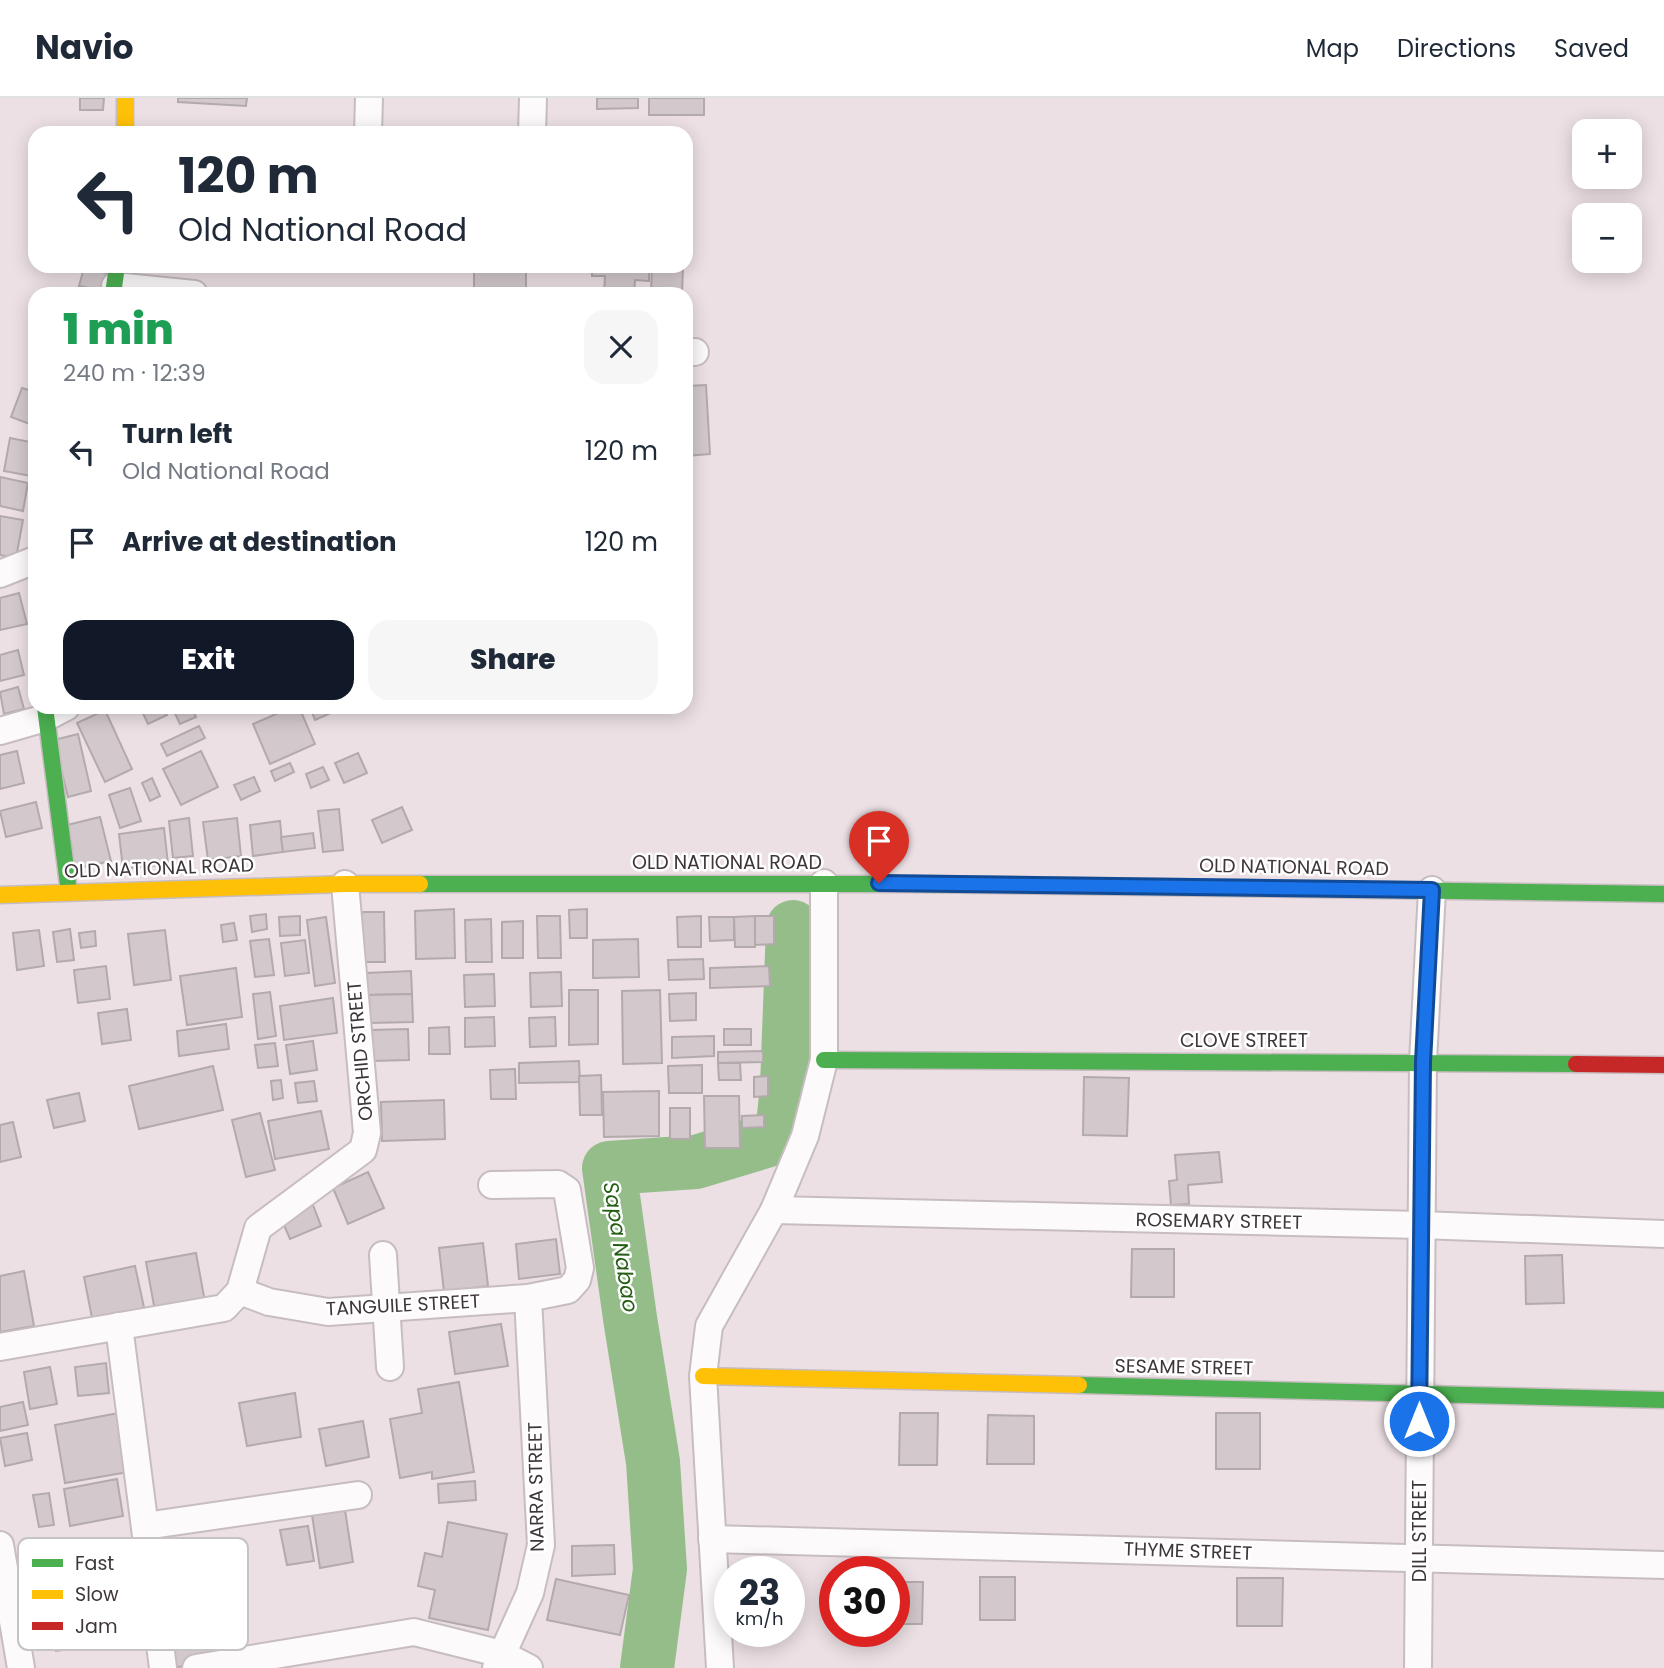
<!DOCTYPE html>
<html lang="en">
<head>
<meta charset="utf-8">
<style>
	:root { --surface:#fff; --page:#f6f6f7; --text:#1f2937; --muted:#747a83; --line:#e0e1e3; --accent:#111827 }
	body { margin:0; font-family:Poppins,sans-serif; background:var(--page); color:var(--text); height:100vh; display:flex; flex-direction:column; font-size:26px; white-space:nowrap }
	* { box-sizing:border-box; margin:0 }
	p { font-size:23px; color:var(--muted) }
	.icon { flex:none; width:38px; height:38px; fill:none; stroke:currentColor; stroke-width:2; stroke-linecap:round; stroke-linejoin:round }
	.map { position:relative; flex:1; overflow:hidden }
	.side { position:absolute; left:28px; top:189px; width:665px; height:427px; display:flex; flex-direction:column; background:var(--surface); border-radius:21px; box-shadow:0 4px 18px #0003 }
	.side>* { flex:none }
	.guide { position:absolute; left:28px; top:28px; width:665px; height:147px; border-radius:21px; box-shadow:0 4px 18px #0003; background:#fff; color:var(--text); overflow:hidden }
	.tools { position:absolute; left:1572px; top:21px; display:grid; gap:14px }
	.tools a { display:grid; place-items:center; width:70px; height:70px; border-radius:14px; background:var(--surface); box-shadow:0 4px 18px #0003; font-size:35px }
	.speed { position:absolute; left:714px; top:1458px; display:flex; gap:14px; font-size:35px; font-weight:700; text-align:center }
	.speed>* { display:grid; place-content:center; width:91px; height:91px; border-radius:50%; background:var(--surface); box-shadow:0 4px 18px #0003; line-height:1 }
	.speed small { font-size:18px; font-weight:400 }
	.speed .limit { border:10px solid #d22; background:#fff; color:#111 }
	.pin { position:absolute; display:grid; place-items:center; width:60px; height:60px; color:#fff; margin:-72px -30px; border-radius:50% 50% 50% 0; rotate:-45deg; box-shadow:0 0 7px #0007 }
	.pin .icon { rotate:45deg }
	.me { position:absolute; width:77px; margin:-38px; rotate:0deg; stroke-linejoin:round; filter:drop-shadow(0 0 5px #0008) }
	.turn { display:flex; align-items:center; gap:24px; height:147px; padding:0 35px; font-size:32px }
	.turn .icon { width:91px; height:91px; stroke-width:2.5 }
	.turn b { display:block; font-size:49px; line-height:60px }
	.round { display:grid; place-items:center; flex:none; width:74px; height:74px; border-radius:21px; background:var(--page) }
	.head { display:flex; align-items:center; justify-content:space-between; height:119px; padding:0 35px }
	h1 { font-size:42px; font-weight:800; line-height:52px; color:#1e9e55 }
	.cta { display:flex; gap:14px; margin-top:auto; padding:14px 35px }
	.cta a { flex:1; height:80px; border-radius:21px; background:var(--accent); color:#fff; font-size:28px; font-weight:800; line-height:80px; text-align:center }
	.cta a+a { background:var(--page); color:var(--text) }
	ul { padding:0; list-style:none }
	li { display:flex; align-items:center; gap:21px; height:91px; padding:0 35px }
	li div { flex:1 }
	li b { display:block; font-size:26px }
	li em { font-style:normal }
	header { display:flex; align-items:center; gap:42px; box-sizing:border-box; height:98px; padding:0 35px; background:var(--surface); border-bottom:2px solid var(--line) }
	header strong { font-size:33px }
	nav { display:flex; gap:38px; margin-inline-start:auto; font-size:24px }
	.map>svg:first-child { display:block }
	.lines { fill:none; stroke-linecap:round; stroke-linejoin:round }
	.river { stroke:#95bd8a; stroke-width:54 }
	.building { fill:#d3c9cc; stroke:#b3aaac; stroke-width:2 }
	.street-casing { stroke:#c7bdc0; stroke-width:30 }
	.fast-casing { stroke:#c7bdc0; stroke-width:19 }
	.slow-casing { stroke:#c7bdc0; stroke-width:19 }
	.jam-casing { stroke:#c7bdc0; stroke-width:19 }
	.street { stroke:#fcfafb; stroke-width:26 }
	.fast { stroke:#4caf50; stroke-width:16 }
	.slow { stroke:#ffc107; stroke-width:16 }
	.jam { stroke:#c62828; stroke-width:16 }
	.route-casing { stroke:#114b97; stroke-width:18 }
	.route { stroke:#1a73e8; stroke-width:12 }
	.labels { text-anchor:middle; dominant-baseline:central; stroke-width:5; stroke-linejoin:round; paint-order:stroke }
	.street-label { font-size:19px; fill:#3e3639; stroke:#fff }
	.water-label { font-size:21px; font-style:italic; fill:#235e13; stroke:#fff }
	.key { fill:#fff; stroke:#c5c3c4; stroke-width:2 }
	.key-label { font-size:19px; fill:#3e3639 }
</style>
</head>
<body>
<header>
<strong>Navio</strong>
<nav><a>Map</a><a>Directions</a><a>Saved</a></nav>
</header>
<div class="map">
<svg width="1664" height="1570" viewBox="0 0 1664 1570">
	<rect width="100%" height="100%" fill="#ece0e4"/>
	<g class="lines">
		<!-- river -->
		<polyline class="river" points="647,1570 660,1471 653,1364 630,1220 609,1070 696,1064 782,1038 787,988 793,829"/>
	</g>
	<!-- building -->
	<g class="building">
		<polygon points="80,0 104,0 103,12 80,12"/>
		<polygon points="178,0 247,0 246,8 178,4"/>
		<polygon points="597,0 638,0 638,10 597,11"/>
		<rect x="649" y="0" width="55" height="17"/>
		<rect x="81" y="30" width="19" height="5"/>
		<rect x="474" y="168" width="52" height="28"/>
		<polygon points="592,168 649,168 649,183 635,182 634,196 604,196 605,178 592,178"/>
		<polygon points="652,168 683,168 682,196 651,196"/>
		<polygon points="84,170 106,175 102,193 79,188"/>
		<polygon points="706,287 710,356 686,358 686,288"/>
		<polygon points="22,290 35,294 35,328 11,319"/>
		<polygon points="10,340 35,345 31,378 4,373"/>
		<polygon points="0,379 28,385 23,413 0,408"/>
		<polygon points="0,418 23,422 16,460 0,457"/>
		<polygon points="19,495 27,526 0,532 0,500"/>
		<polygon points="18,552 24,577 0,583 0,557"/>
		<polygon points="18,589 24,611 4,616 0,594"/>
		<polygon points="140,609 163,609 167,617 148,626"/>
		<polygon points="172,609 191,609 196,619 180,626"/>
		<polygon points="292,609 299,609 315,646 270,666 253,626"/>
		<polygon points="310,609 339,609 340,611 315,622"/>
		<polygon points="105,612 132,671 105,684 77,625"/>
		<polygon points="199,628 205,640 167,658 161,646"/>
		<polygon points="78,636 91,693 68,699 54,642"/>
		<polygon points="17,653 24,685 0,691 0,657"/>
		<polygon points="201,653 218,689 181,707 163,671"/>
		<polygon points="358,655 367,675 344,685 335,665"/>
		<polygon points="290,665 294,674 275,683 271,673"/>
		<polygon points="323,669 329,682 311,690 306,676"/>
		<polygon points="254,679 260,693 241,702 234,687"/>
		<polygon points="152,680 160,698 150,703 142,685"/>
		<polygon points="130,690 141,723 120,730 109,697"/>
		<polygon points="36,704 42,730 6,739 0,713"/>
		<polygon points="402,709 412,732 382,745 372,722"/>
		<polygon points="339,711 343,752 323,754 318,713"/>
		<polygon points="100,719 111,763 74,771 63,728"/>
		<polygon points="189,720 193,758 173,760 169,723"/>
		<polygon points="237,720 241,758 208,762 203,724"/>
		<polygon points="280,723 283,754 253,758 250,727"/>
		<polygon points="164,730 168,766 123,771 119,736"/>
		<polygon points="313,735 315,750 283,754 281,739"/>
		<polygon points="454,811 455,860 416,861 415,813"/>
		<polygon points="587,811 587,840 570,840 569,812"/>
		<polygon points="362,814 384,814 385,864 362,864"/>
		<polygon points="266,816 267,831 252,834 250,818"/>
		<polygon points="300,818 300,837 280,838 279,819"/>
		<polygon points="537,818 560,818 561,860 538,860"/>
		<polygon points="701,818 701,849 678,849 677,819"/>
		<polygon points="755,818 755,849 735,849 734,819"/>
		<polygon points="755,818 774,818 774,846 755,847"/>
		<polygon points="326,819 335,885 315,888 307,822"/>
		<polygon points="709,819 734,819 734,842 710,843"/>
		<polygon points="491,821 492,864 466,864 465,822"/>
		<polygon points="523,823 523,860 502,860 502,824"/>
		<polygon points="234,825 237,842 223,844 221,827"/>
		<polygon points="70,831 74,862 57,864 53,834"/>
		<polygon points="39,832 44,868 17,872 13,835"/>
		<polygon points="165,832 171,882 134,887 128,836"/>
		<polygon points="95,833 96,848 81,850 79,835"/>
		<polygon points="269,841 274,877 255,879 250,843"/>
		<polygon points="638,841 639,879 593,880 593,842"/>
		<polygon points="305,842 309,875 285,878 281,845"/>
		<polygon points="703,861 704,881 669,882 668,862"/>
		<polygon points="106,868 110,901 78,905 74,872"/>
		<polygon points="769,868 770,888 710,890 710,870"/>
		<polygon points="236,870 242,919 187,927 180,878"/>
		<polygon points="411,873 412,896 366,897 366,875"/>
		<polygon points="561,874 562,908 531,909 530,875"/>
		<polygon points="494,876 495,908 465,909 464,877"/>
		<polygon points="569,892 598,892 598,946 569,947"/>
		<polygon points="660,892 662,965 623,966 622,893"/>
		<polygon points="270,894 276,938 258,941 253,896"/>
		<polygon points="696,895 696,922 670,923 669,896"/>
		<polygon points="412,896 413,924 370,925 369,897"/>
		<polygon points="333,900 337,935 284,942 280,908"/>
		<polygon points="127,911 131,942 102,946 98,915"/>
		<polygon points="494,919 495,948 465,949 465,920"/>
		<polygon points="555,919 556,948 530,949 529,920"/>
		<polygon points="226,926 229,951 179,958 177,933"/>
		<polygon points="449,929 450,956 429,956 429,930"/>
		<polygon points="408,931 409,962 371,963 370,932"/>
		<rect x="724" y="931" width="27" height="16"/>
		<polygon points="714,938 714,958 672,960 672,939"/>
		<polygon points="313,943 317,972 290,976 286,947"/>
		<polygon points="275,945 278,968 258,970 255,947"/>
		<polygon points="763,953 763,964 718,965 718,954"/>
		<polygon points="579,963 580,984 519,985 519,965"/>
		<polygon points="718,965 740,965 741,982 719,982"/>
		<polygon points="702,967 702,995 669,995 668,968"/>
		<polygon points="213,968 223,1012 139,1031 129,988"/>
		<polygon points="515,971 516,1001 491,1001 490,972"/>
		<polygon points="601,977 602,1017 580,1017 579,978"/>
		<polygon points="768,978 768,998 754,999 754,979"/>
		<polygon points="1084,979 1129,980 1127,1038 1083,1037"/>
		<polygon points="281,982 283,1000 273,1002 271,983"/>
		<polygon points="314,983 317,1003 298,1005 295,985"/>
		<polygon points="659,993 659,1038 604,1039 603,994"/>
		<polygon points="79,995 85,1023 54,1030 47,1002"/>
		<polygon points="704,998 739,998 740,1050 705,1050"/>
		<polygon points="444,1002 445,1041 382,1043 381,1004"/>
		<rect x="670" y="1010" width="20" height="31"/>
		<polygon points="321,1013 329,1051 275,1061 268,1023"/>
		<polygon points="260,1015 275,1072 246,1079 232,1022"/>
		<polygon points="764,1017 764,1029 742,1030 742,1018"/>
		<polygon points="13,1024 21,1059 0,1064 0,1027"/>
		<polygon points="1219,1054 1222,1084 1188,1087 1189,1106 1171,1107 1169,1083 1177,1082 1175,1057"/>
		<polygon points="368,1074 384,1110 348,1126 333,1090"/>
		<polygon points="313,1107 321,1128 290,1141 281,1120"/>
		<polygon points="556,1141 560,1176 519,1181 516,1146"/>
		<polygon points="483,1145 488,1188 444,1194 439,1150"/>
		<polygon points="1132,1151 1174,1151 1174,1199 1131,1199"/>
		<polygon points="196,1155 205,1204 155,1213 146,1164"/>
		<polygon points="1562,1157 1564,1205 1526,1206 1525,1158"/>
		<polygon points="135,1168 145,1214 93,1225 84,1179"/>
		<polygon points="24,1173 34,1228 0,1234 0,1178"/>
		<polygon points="501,1226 508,1268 455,1276 449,1234"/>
		<polygon points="106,1265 109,1295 78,1298 75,1269"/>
		<polygon points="50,1269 57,1306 30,1311 24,1274"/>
		<polygon points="459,1284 474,1374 432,1381 432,1374 400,1380 390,1321 422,1315 418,1291"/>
		<polygon points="295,1295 301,1339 247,1348 239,1305"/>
		<polygon points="23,1304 28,1327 0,1333 0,1309"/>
		<polygon points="124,1314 134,1373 65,1385 55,1327"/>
		<polygon points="900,1315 938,1315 937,1367 899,1367"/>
		<rect x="1216" y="1315" width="44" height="56"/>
		<polygon points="988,1317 1034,1318 1034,1366 987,1366"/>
		<polygon points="363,1323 369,1359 326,1368 319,1331"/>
		<polygon points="27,1335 32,1362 5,1368 0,1340"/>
		<polygon points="117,1381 123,1418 70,1428 64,1391"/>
		<polygon points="475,1383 476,1402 439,1405 438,1386"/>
		<polygon points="49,1395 54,1427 39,1429 33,1397"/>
		<polygon points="345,1412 353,1464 320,1470 312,1417"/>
		<polygon points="448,1424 507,1436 488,1532 429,1520 435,1492 418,1488 425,1455 442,1459"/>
		<polygon points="308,1428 314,1463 287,1467 280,1432"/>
		<polygon points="614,1447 615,1476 572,1478 572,1448"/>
		<rect x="980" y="1479" width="35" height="43"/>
		<polygon points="1237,1480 1283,1480 1282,1528 1237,1528"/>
		<polygon points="556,1481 629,1497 620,1537 547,1522"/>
		<polygon points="894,1484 923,1484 922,1526 894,1526"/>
		<polygon points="231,1520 238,1559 172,1570 165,1532"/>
		<polygon points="83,1525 87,1549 56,1553 52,1529"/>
	</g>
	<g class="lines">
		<defs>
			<g id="street">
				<polyline points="368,35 369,0"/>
				<polyline points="532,35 533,0"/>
				<polyline points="115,188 194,196"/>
				<polyline points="686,254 695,254"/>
				<polyline points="0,476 35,462"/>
				<polyline points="0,633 45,620 66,609"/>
				<polyline points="774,1112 1421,1127 1664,1136"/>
				<polyline points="383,1157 390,1269"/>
				<polyline points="240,1193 269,1204 328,1214 528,1200 568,1192 577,1182 580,1170 567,1092 558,1086 492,1087"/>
				<polyline points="119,1228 163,1570"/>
				<polyline points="0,1249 224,1210 240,1193 258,1130 363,1052 367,1035 345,786"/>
				<polyline points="145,1428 358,1397"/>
				<polyline points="712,1441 1664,1467"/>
				<polyline points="0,1447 21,1570"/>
				<polyline points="196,1570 414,1534 502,1556 529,1570"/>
				<polyline points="496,1570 530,1495 541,1447 528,1200"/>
				<polyline points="720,1570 703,1278 709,1228 774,1112 805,1038 824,962 824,785"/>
				<polyline points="1418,1570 1423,964 1432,792"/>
			</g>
			<g id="fast">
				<polyline points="113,196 117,168"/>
				<polyline points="45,609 69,794"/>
				<polyline points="420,786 916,786"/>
				<polyline points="1384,792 1664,796"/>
				<polyline points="824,962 1576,966"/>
				<polyline points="1079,1287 1664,1302"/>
			</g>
			<g id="slow">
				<polyline points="125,0 125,35"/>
				<polyline points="916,786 1384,792"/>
				<polyline points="0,797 345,786 420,786"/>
				<polyline points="703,1278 1079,1287"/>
			</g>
			<polyline id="jam" points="1576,966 1664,967"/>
		</defs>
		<!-- street casing -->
		<use href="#street" class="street-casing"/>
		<!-- fast casing -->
		<use href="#fast" class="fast-casing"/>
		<!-- slow casing -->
		<use href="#slow" class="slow-casing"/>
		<!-- jam casing -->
		<use href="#jam" class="jam-casing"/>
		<!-- street -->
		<use href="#street" class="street"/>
		<!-- fast -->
		<use href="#fast" class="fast"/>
		<!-- slow -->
		<use href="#slow" class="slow"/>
		<!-- jam -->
		<use href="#jam" class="jam"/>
	</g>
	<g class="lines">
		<defs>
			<polyline id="route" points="879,785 1432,792 1423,964 1419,1323"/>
		</defs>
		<!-- route casing -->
		<use href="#route" class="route-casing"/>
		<!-- route -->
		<use href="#route" class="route"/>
	</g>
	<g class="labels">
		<!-- street labels -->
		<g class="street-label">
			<text x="727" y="764">OLD NATIONAL ROAD</text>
			<text transform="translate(1294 769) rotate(1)">OLD NATIONAL ROAD</text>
			<text transform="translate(159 770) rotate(-2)">OLD NATIONAL ROAD</text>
			<text x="1244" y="942">CLOVE STREET</text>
			<text transform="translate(360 953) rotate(-95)">ORCHID STREET</text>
			<text transform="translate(1219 1123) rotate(1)">ROSEMARY STREET</text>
			<text transform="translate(403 1207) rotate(-3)">TANGUILE STREET</text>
			<text transform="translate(1184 1269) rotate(1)">SESAME STREET</text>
			<text transform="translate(536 1389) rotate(-91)">NARRA STREET</text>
			<text transform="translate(1419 1433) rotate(-90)">DILL STREET</text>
			<text transform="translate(1188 1453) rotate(2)">THYME STREET</text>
		</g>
		<!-- water labels -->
		<g class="water-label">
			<text transform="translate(621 1149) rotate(81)">Sapa Nabao</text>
		</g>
	</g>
	<!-- legend -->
	<rect x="18" y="1440" width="230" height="112" rx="10" class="key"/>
	<rect x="32" y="1461" width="31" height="8" fill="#4caf50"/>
	<rect x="32" y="1492" width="31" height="9" fill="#ffc107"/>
	<rect x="32" y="1524" width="31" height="8" fill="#c62828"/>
	<g class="key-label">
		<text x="75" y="1472">Fast</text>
		<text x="75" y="1503">Slow</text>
		<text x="75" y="1535">Jam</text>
	</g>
</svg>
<div class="tools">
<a>+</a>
<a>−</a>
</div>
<div class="speed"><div>23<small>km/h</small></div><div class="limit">30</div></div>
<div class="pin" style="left:879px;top:785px;background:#d93025"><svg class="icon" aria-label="arrive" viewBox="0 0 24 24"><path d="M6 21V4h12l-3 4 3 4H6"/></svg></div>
<svg class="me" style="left:1419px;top:1323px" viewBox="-20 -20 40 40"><circle r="17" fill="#1a73e8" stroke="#fff" stroke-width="3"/><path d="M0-11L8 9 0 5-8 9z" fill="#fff"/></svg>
<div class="guide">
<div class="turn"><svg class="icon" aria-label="left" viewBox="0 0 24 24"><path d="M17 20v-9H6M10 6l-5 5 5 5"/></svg><div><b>120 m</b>Old National Road</div></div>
</div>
<section class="side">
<div class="head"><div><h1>1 min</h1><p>240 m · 12:39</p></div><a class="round"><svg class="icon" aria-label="close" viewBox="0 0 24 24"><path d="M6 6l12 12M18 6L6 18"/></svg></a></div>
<ul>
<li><svg class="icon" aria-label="left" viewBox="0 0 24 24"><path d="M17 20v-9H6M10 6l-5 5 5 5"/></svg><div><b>Turn left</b><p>Old National Road</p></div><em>120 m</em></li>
<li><svg class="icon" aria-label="arrive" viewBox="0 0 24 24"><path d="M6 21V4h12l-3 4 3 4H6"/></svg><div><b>Arrive at destination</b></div><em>120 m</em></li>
</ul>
<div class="cta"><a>Exit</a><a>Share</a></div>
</section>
</div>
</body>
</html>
